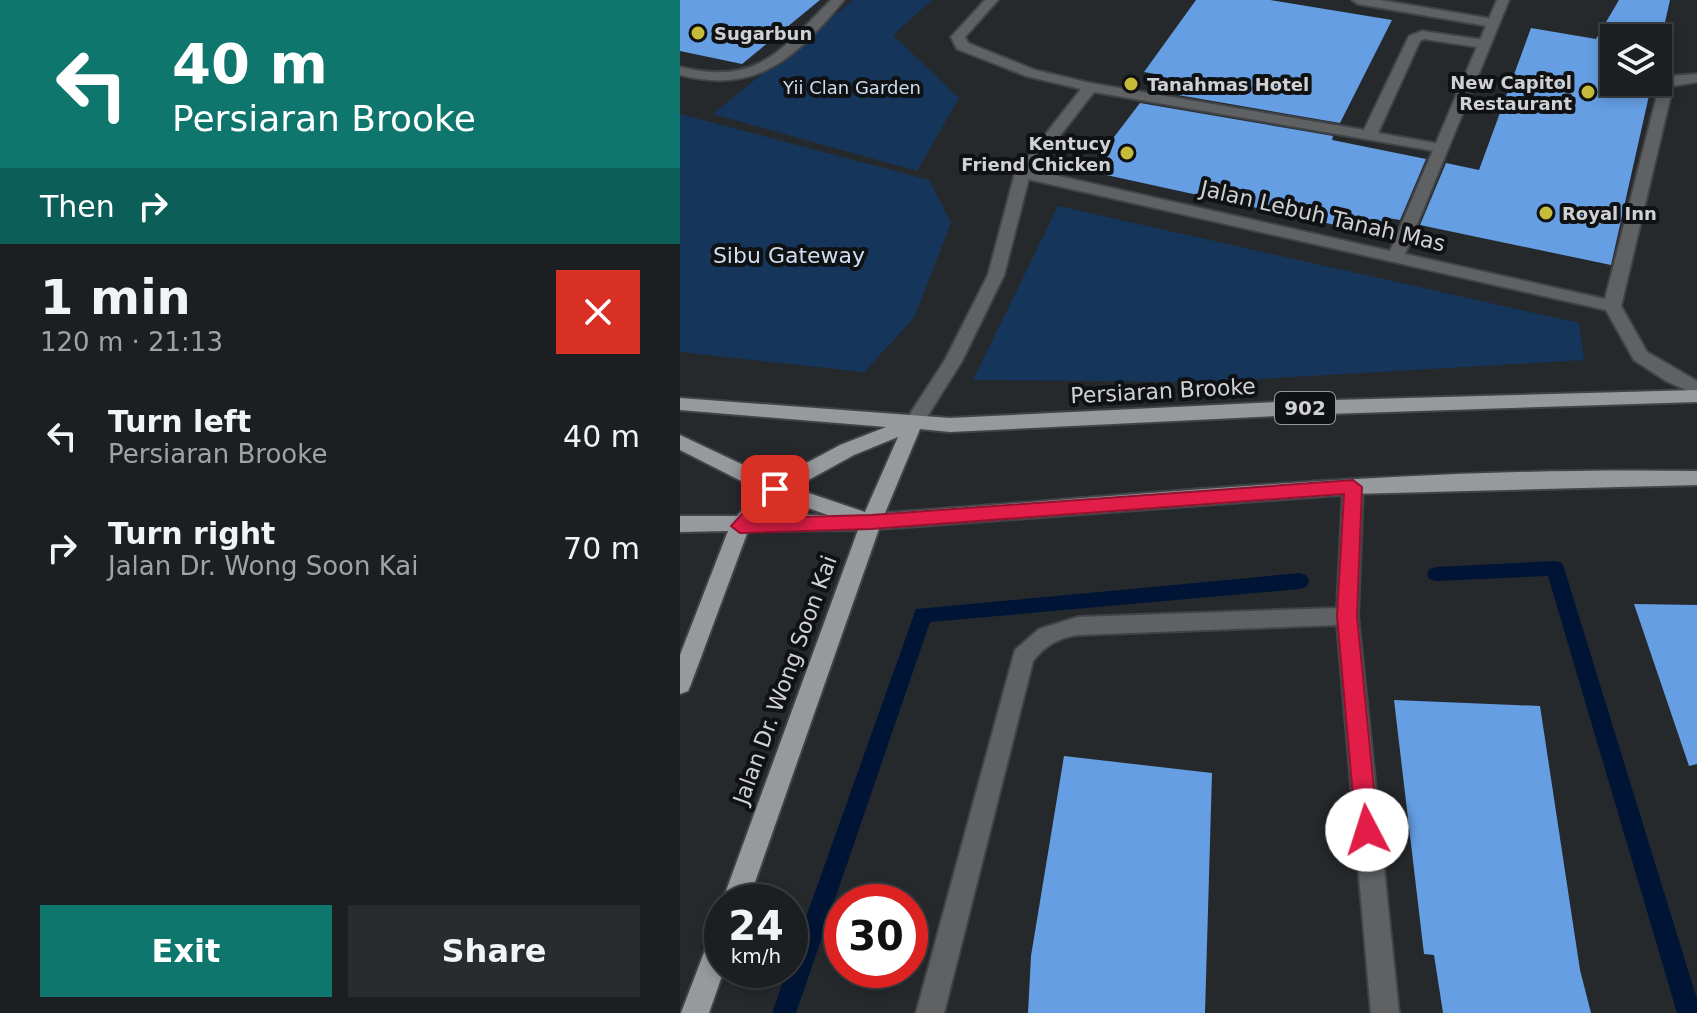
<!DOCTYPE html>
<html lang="en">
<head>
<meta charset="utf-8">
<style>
	:root { --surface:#1c1f21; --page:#292c2e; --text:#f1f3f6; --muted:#a0a2a5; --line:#3a3d3f; --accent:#0f766e }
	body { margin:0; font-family:"DejaVu Sans",sans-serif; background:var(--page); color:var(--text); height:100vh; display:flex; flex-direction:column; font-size:30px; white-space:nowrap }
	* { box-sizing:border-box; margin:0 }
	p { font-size:26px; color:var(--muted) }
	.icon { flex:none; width:44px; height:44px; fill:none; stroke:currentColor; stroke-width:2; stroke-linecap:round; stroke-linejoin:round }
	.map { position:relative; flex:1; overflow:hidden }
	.details { display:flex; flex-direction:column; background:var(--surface); width:680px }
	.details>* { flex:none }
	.top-card { background:#0f766e; color:#fff; overflow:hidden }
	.controls { position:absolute; left:920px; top:24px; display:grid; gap:16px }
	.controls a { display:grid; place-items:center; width:72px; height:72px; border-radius:0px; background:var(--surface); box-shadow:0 4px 12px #0003,0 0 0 2px var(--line); font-size:40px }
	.speed { position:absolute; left:24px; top:884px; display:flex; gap:16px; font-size:40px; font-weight:700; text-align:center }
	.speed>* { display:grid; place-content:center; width:104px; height:104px; border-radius:50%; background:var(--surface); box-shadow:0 4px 12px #0003,0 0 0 2px var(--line); line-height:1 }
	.speed small { font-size:20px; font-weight:400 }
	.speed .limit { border:12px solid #d22; background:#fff; color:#111 }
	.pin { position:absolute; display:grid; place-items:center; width:68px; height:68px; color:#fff; margin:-34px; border-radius:16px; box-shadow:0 4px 12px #0006 }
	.me { position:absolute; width:88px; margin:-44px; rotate:355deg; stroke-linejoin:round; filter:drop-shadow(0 0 6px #0008) }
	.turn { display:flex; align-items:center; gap:28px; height:168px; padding:0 40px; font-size:36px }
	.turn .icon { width:104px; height:104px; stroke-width:2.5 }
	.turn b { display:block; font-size:56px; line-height:68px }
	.then { display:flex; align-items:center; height:76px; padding:0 40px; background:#0003; gap:16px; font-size:30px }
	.round { display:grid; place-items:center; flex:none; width:84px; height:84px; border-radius:0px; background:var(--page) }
	.head { display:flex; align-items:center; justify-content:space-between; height:136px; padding:0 40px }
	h1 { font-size:48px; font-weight:700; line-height:60px }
	.button { display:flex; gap:16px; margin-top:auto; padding:16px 40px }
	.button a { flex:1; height:92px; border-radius:0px; background:var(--accent); color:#fff; font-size:32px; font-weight:700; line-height:92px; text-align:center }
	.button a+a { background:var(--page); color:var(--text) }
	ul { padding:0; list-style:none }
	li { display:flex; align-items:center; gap:24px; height:112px; padding:0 40px }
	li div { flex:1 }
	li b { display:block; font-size:30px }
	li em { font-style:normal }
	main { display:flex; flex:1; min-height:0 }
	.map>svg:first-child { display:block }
	.green { fill:#15355b }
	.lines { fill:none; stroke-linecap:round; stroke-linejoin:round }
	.stream { fill:#001535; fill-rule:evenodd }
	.building { fill:#659ee3 }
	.service-casing { stroke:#414447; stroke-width:4 }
	.minor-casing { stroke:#414447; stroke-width:4 }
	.primary-casing { stroke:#414447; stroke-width:4 }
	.service { fill:#606163; fill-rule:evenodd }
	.minor { fill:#606163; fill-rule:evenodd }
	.primary { fill:#979a9d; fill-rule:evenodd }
	.route { fill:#e11d48; stroke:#92132f; stroke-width:2 }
	.poi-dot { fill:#c7bb3b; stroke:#101113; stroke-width:3 }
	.labels { text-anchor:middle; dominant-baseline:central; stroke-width:8; stroke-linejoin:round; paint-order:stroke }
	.far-poi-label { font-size:18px; font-weight:bold; fill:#d0d1d3; stroke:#101113; text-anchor:start }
	.far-park-label { font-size:18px; fill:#cfdef0; stroke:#101113 }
	.shield { fill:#101113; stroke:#969799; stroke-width:2 }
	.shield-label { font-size:20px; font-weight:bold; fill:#d0d1d3 }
	.street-label { font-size:22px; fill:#d0d1d3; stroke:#101113 }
	.park-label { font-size:22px; fill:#cfdef0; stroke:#101113 }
</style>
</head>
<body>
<main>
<section class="details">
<div class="top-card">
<div class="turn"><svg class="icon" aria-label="left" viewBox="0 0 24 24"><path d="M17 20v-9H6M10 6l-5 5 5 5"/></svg><div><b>40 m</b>Persiaran Brooke</div></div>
<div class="then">Then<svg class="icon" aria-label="right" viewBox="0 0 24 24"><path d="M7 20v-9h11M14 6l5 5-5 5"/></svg></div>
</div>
<div class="head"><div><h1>1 min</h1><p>120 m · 21:13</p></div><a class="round" style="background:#d93025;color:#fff"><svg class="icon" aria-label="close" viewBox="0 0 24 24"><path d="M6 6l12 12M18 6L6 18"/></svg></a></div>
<ul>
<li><svg class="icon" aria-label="left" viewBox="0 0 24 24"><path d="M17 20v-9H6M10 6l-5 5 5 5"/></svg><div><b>Turn left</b><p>Persiaran Brooke</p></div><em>40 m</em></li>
<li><svg class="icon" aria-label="right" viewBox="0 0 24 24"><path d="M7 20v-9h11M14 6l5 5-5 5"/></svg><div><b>Turn right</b><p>Jalan Dr. Wong Soon Kai</p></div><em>70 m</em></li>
</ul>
<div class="button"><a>Exit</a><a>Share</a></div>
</section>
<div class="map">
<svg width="1017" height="1013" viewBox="0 0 1017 1013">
	<rect width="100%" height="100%" fill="#26292c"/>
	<!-- green -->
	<g class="green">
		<polygon points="173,0 252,0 213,35 279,98 237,171 33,114"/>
		<polygon points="0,114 249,180 271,223 234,318 184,372 0,352"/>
		<polygon points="378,206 899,323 904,360 526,382 293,380"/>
	</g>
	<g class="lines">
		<!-- stream -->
		<g class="stream">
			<polygon points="875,561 882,563 884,568 1017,999 1017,1013 997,1013 868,576 756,581 749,579 747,574 749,569 756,567"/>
			<polygon points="620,573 627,576 629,581 627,586 620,589 250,622 116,1013 92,1013 107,970 110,970 110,962 236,609"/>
		</g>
	</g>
	<!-- building -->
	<g class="building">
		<polygon points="0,0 140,0 62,64 0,51"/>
		<polygon points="516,0 590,0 712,20 660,123 469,90 481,75 464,72"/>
		<polygon points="939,0 990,0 978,53 978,38 934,38 934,82 972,82 931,265 740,225 766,163 799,170 851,28 916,39"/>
		<polygon points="460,103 653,136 652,140 746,159 720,220 708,218 701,235 408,171"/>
		<polygon points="954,604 1017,605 1017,764 1009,766"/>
		<polygon points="714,700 860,706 900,970 911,1013 763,1013 754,955 744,954"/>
		<polygon points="384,756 532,773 525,1013 348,1013 351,956"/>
	</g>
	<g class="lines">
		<defs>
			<g id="service">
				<path d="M151 0H164C117 57 77 95 0 75V67C78 86 100 51 151 0Z"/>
				<polygon points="305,0 318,0 285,37 288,43 355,70 410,83 684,130 729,36 742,31 804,40 811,44 804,48 744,39 740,41 698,133 766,145 768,148 761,152 414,92 350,174 324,275 282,361 240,428 233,430 224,423 265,360 308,275 335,173 401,89 346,76 277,49 271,37"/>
				<polygon points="672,0 700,0 813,19 820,23 813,27 678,4"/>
			</g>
			<g id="minor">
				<polygon points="817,0 829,0 725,254 925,299 980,84 991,76 1017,74 1017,82 993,86 941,306 967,352 1017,381 1017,395 986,381 954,360 926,310 343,178 335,173 343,168 710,251"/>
				<path d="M673 480 680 482 683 487 678 616 719 1013H691L657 625 398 635C378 638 366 645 353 661L264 1013H236L335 650 359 629 398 617 657 608 663 487 666 482Z"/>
			</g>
			<g id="primary">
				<path d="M1017 390V402L617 415 270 432 240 429 205 513C473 494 748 466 1017 471V485L673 494 199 529 68 902H42L178 530 68 531 11 684 8 691 0 694V655L48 531 0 532V516H57L81 491 0 450V435L95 480 160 445 206 427 0 410V398L270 418 617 401ZM218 437 185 512 114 488 174 455ZM99 498 148 515H82Z"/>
				<polygon points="42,925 44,970 29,1013 1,1013 33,929"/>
			</g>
		</defs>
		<!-- service casing -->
		<use href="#service" class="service-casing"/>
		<!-- minor casing -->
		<use href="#minor" class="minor-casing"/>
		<!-- primary casing -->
		<use href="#primary" class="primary-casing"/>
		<!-- service -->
		<use href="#service" class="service"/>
		<!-- minor -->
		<use href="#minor" class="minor"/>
		<!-- primary -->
		<use href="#primary" class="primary"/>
	</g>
	<!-- route -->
	<polygon class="route" points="673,480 682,487 677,616 698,830 695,837 687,840 679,837 676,830 657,616 664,494 191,529 60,533 51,526 89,484 95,482 104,489 78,518 191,515"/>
	<!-- markers -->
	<g class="poi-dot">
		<circle cx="18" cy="33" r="8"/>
		<circle cx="451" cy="84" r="8"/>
		<circle cx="908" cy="92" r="8"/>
		<circle cx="447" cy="153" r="8"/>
		<circle cx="866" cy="213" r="8"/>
	</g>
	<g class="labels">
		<!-- far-poi labels -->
		<g class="far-poi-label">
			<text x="34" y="33">Sugarbun</text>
			<text x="892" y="82" text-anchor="end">New Capitol<tspan x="892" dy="21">Restaurant</tspan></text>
			<text x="467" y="84">Tanahmas Hotel</text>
			<text x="431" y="143" text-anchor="end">Kentucy<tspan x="431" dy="21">Friend Chicken</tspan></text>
			<text x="882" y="213">Royal Inn</text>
		</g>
		<!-- far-park labels -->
		<g class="far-park-label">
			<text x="172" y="87">Yii Clan Garden</text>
		</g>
		<!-- shield labels -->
		<rect class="shield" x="595" y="392" width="60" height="32" rx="6"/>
		<g class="shield-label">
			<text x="625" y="408">902</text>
		</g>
		<!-- street labels -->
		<g class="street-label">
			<text transform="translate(643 216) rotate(13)">Jalan Lebuh Tanah Mas</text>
			<text transform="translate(483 391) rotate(-3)">Persiaran Brooke</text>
			<text transform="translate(105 680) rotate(-70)">Jalan Dr. Wong Soon Kai</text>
		</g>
		<!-- park labels -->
		<g class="park-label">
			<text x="109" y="255">Sibu Gateway</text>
		</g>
	</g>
</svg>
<div class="controls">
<a><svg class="icon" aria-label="layers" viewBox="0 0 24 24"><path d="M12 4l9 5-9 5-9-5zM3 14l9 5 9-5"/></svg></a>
</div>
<div class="speed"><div>24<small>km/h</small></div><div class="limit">30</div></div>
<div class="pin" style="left:95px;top:489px;background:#d93025"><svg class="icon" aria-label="arrive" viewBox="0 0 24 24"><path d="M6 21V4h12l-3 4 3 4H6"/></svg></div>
<svg class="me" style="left:687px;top:830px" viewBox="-20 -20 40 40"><circle r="19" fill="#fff"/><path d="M0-13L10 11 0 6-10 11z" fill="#e11d48"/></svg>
</div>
</main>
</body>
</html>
